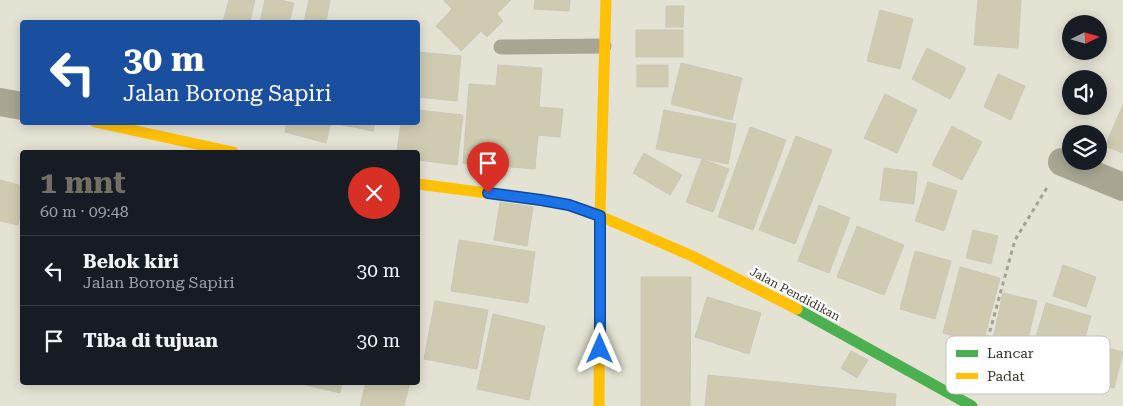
<!DOCTYPE html>
<html lang="id">
<head>
<meta charset="utf-8">
<style>
	:root { --surface:#171b24; --page:#242831; --text:#f1f3f6; --muted:#9ea1a6; --line:#363941; --accent:#727064 }
	body { margin:0; font-family:"Roboto Serif",serif; background:var(--page); color:var(--text); height:100vh; display:flex; flex-direction:column; font-size:19px; white-space:nowrap }
	* { box-sizing:border-box; margin:0 }
	p { font-size:16px; color:var(--muted) }
	.icon { flex:none; width:28px; height:28px; fill:none; stroke:currentColor; stroke-width:2; stroke-linecap:round; stroke-linejoin:round }
	.map { position:relative; flex:1; overflow:hidden }
	.drawer { position:absolute; left:20px; top:150px; width:400px; height:235px; display:flex; flex-direction:column; background:var(--surface); border-radius:5px; box-shadow:0 2px 12px #0003 }
	.drawer>* { flex:none }
	.hud { position:absolute; left:20px; top:20px; width:400px; height:105px; border-radius:5px; box-shadow:0 2px 12px #0003; background:#1a4fa0; color:#fff; overflow:hidden }
	.needle { width:32px; rotate:85deg }
	.tools { position:absolute; left:1062px; top:15px; display:grid; gap:10px }
	.tools a { display:grid; place-items:center; width:45px; height:45px; border-radius:50%; background:var(--surface); box-shadow:0 2px 12px #0003; font-size:25px }
	.pin { position:absolute; display:grid; place-items:center; width:42px; height:42px; color:#fff; margin:-51px -21px; border-radius:50% 50% 50% 0; rotate:-45deg; box-shadow:0 0 5px #0007 }
	.pin .icon { rotate:45deg }
	.me { position:absolute; width:55px; margin:-28px; rotate:0deg; stroke-linejoin:round; filter:drop-shadow(0 0 4px #0008) }
	.turn { display:flex; align-items:center; gap:18px; height:105px; padding:0 20px; font-size:22px }
	.turn .icon { width:65px; height:65px; stroke-width:2.5 }
	.turn b { display:block; font-size:35px; line-height:42px }
	.round { display:grid; place-items:center; flex:none; width:52px; height:52px; border-radius:26px; background:var(--page) }
	.overview { display:flex; align-items:center; justify-content:space-between; height:85px; padding:0 20px }
	h1 { font-size:30px; font-weight:700; line-height:38px; color:var(--accent) }
	ul { padding:0; list-style:none }
	li { display:flex; align-items:center; gap:15px; height:70px; padding:0 20px; border-top:1px solid var(--line) }
	li div { flex:1 }
	li b { display:block; font-size:19px }
	li em { font-style:normal }
	.map>svg:first-child { display:block }
	.building { fill:#cfcbb1; stroke:#c9c8bb }
	.lines { fill:none; stroke-linecap:round; stroke-linejoin:round }
	.path { stroke:#a3a192; stroke-width:3; stroke-dasharray:4 4; stroke-linecap:butt }
	.lane { stroke:#a8a692; stroke-width:15 }
	.street { stroke:#a8a692; stroke-width:28 }
	.fast { stroke:#4caf50; stroke-width:11 }
	.slow { stroke:#ffc107; stroke-width:11 }
	.route-casing { stroke:#114b97; stroke-width:12 }
	.route { stroke:#1a73e8; stroke-width:9 }
	.labels { text-anchor:middle; dominant-baseline:central; stroke-width:4.5; stroke-linejoin:round; paint-order:stroke }
	.street-label { font-size:12px; fill:#343328; stroke:#fff }
	.key { fill:#fff; stroke:#c2c2be; stroke-width:1 }
	.key-label { font-size:14px; fill:#343328 }
</style>
</head>
<body>
<div class="map">
<svg width="1123" height="406" viewBox="0 0 1123 406">
	<rect width="100%" height="100%" fill="#e4e2d3"/>
	<!-- building -->
	<g class="building">
		<polygon points="229,0 255,0 250,22 223,22"/>
		<polygon points="265,0 280,0 294,3 289,22 260,22"/>
		<polygon points="309,0 330,0 326,22 304,22"/>
		<polygon points="445,0 511,0 497,14 503,21 487,37 481,31 461,51 436,26 452,9 444,1"/>
		<polygon points="535,0 570,0 569,11 534,9"/>
		<polygon points="978,0 1021,0 1018,48 974,45"/>
		<polygon points="666,6 684,6 683,27 666,27"/>
		<polygon points="880,10 913,19 900,69 867,61"/>
		<rect x="636" y="30" width="47" height="27"/>
		<polygon points="927,48 966,68 950,99 912,79"/>
		<polygon points="418,52 461,56 457,101 418,97"/>
		<polygon points="681,63 742,78 732,120 671,104"/>
		<polygon points="498,65 542,68 539,107 563,109 560,137 538,135 535,169 463,163 469,84 496,86"/>
		<rect x="637" y="65" width="31" height="22"/>
		<polygon points="998,74 1025,86 1011,120 984,107"/>
		<polygon points="885,94 917,110 897,153 864,138"/>
		<polygon points="1123,105 1123,153 1105,146"/>
		<polygon points="418,110 463,115 457,165 418,160 418,152 397,152 401,122 418,122"/>
		<polygon points="664,110 736,124 728,164 656,149"/>
		<polygon points="287,122 331,122 326,143 285,132"/>
		<polygon points="338,122 375,122 373,131 338,124"/>
		<polygon points="952,126 982,142 962,180 932,165"/>
		<polygon points="750,127 786,140 753,230 718,217"/>
		<polygon points="796,136 832,150 795,244 759,230"/>
		<polygon points="644,153 682,175 670,195 633,173"/>
		<polygon points="702,159 729,169 713,212 686,202"/>
		<polygon points="884,168 917,172 914,204 880,200"/>
		<polygon points="0,180 22,186 22,208 18,225 0,221"/>
		<polygon points="928,182 957,191 944,231 915,221"/>
		<polygon points="500,202 533,207 527,246 494,240"/>
		<polygon points="819,205 850,218 829,273 798,261"/>
		<polygon points="857,226 904,245 884,295 837,277"/>
		<polygon points="973,230 998,236 991,264 966,258"/>
		<polygon points="459,240 535,252 528,303 451,291"/>
		<polygon points="915,251 951,261 935,319 900,309"/>
		<polygon points="1063,265 1096,277 1086,307 1053,296"/>
		<polygon points="960,267 1000,278 983,343 943,333"/>
		<polygon points="641,277 691,277 690,406 641,406"/>
		<polygon points="1003,293 1037,301 1021,369 988,362"/>
		<polygon points="707,297 761,313 749,354 695,337"/>
		<polygon points="435,301 488,310 477,369 424,359"/>
		<polygon points="1046,303 1091,316 1070,391 1024,377"/>
		<polygon points="493,314 545,326 529,400 477,389"/>
		<polygon points="1090,344 1123,352 1114,388 1082,381"/>
		<polygon points="851,351 868,360 857,378 841,368"/>
		<polygon points="708,375 896,394 895,406 705,406"/>
		<polygon points="294,382 342,382 340,393"/>
		<polygon points="366,382 410,382 404,406 360,406"/>
	</g>
	<g class="lines">
		<!-- path -->
		<polyline class="path" points="977,378 1015,240 1048,186"/>
		<!-- lane -->
		<polyline class="lane" points="501,47 604,46"/>
		<!-- street -->
		<g class="street">
			<polyline points="0,102 22,106"/>
			<polyline points="1062,162 1123,187"/>
		</g>
		<!-- fast -->
		<polyline class="fast" points="797,309 972,406"/>
		<!-- slow -->
		<g class="slow">
			<polyline points="95,122 233,152"/>
			<polyline points="418,184 541,200 569,205 600,216 692,256 797,309"/>
			<polyline points="599,406 600,216 606,0"/>
		</g>
	</g>
	<g class="lines">
		<defs>
			<polyline id="route" points="488,193 541,200 569,205 600,216 600,349"/>
		</defs>
		<!-- route casing -->
		<use href="#route" class="route-casing"/>
		<!-- route -->
		<use href="#route" class="route"/>
	</g>
	<g class="labels">
		<!-- street labels -->
		<g class="street-label">
			<text transform="translate(795 294) rotate(28)">Jalan Pendidikan</text>
		</g>
	</g>
	<!-- legend -->
	<rect x="946" y="336" width="164" height="58" rx="8" class="key"/>
	<rect x="956" y="350" width="22" height="7" fill="#4caf50"/>
	<rect x="956" y="373" width="22" height="6" fill="#ffc107"/>
	<g class="key-label">
		<text x="987" y="358">Lancar</text>
		<text x="987" y="381">Padat</text>
	</g>
</svg>
<div class="tools">
<a><svg class="needle" viewBox="-14 -14 28 28"><path d="M0-13l5 13h-10z" fill="#e53935"/><path d="M0 13l5-13h-10z" fill="#9ea1a6"/></svg></a>
<a><svg class="icon" aria-label="sound" viewBox="0 0 24 24"><path d="M4 9h4l5-4v14l-5-4H4zM17 9q2 3 0 6"/></svg></a>
<a><svg class="icon" aria-label="layers" viewBox="0 0 24 24"><path d="M12 4l9 5-9 5-9-5zM3 14l9 5 9-5"/></svg></a>
</div>
<div class="pin" style="left:488px;top:193px;background:#d93025"><svg class="icon" aria-label="arrive" viewBox="0 0 24 24"><path d="M6 21V4h12l-3 4 3 4H6"/></svg></div>
<svg class="me" style="left:600px;top:349px" viewBox="-20 -20 40 40"><path d="M0-17L14 15 0 8-14 15z" fill="#1a73e8" stroke="#fff" stroke-width="4"/></svg>
<div class="hud">
<div class="turn"><svg class="icon" aria-label="left" viewBox="0 0 24 24"><path d="M17 20v-9H6M10 6l-5 5 5 5"/></svg><div><b>30 m</b>Jalan Borong Sapiri</div></div>
</div>
<section class="drawer">
<div class="overview"><div><h1>1 mnt</h1><p>60 m · 09:48</p></div><a class="round" style="background:#d93025;color:#fff"><svg class="icon" aria-label="close" viewBox="0 0 24 24"><path d="M6 6l12 12M18 6L6 18"/></svg></a></div>
<ul>
<li><svg class="icon" aria-label="left" viewBox="0 0 24 24"><path d="M17 20v-9H6M10 6l-5 5 5 5"/></svg><div><b>Belok kiri</b><p>Jalan Borong Sapiri</p></div><em>30 m</em></li>
<li><svg class="icon" aria-label="arrive" viewBox="0 0 24 24"><path d="M6 21V4h12l-3 4 3 4H6"/></svg><div><b>Tiba di tujuan</b></div><em>30 m</em></li>
</ul>
</section>
</div>
</body>
</html>
